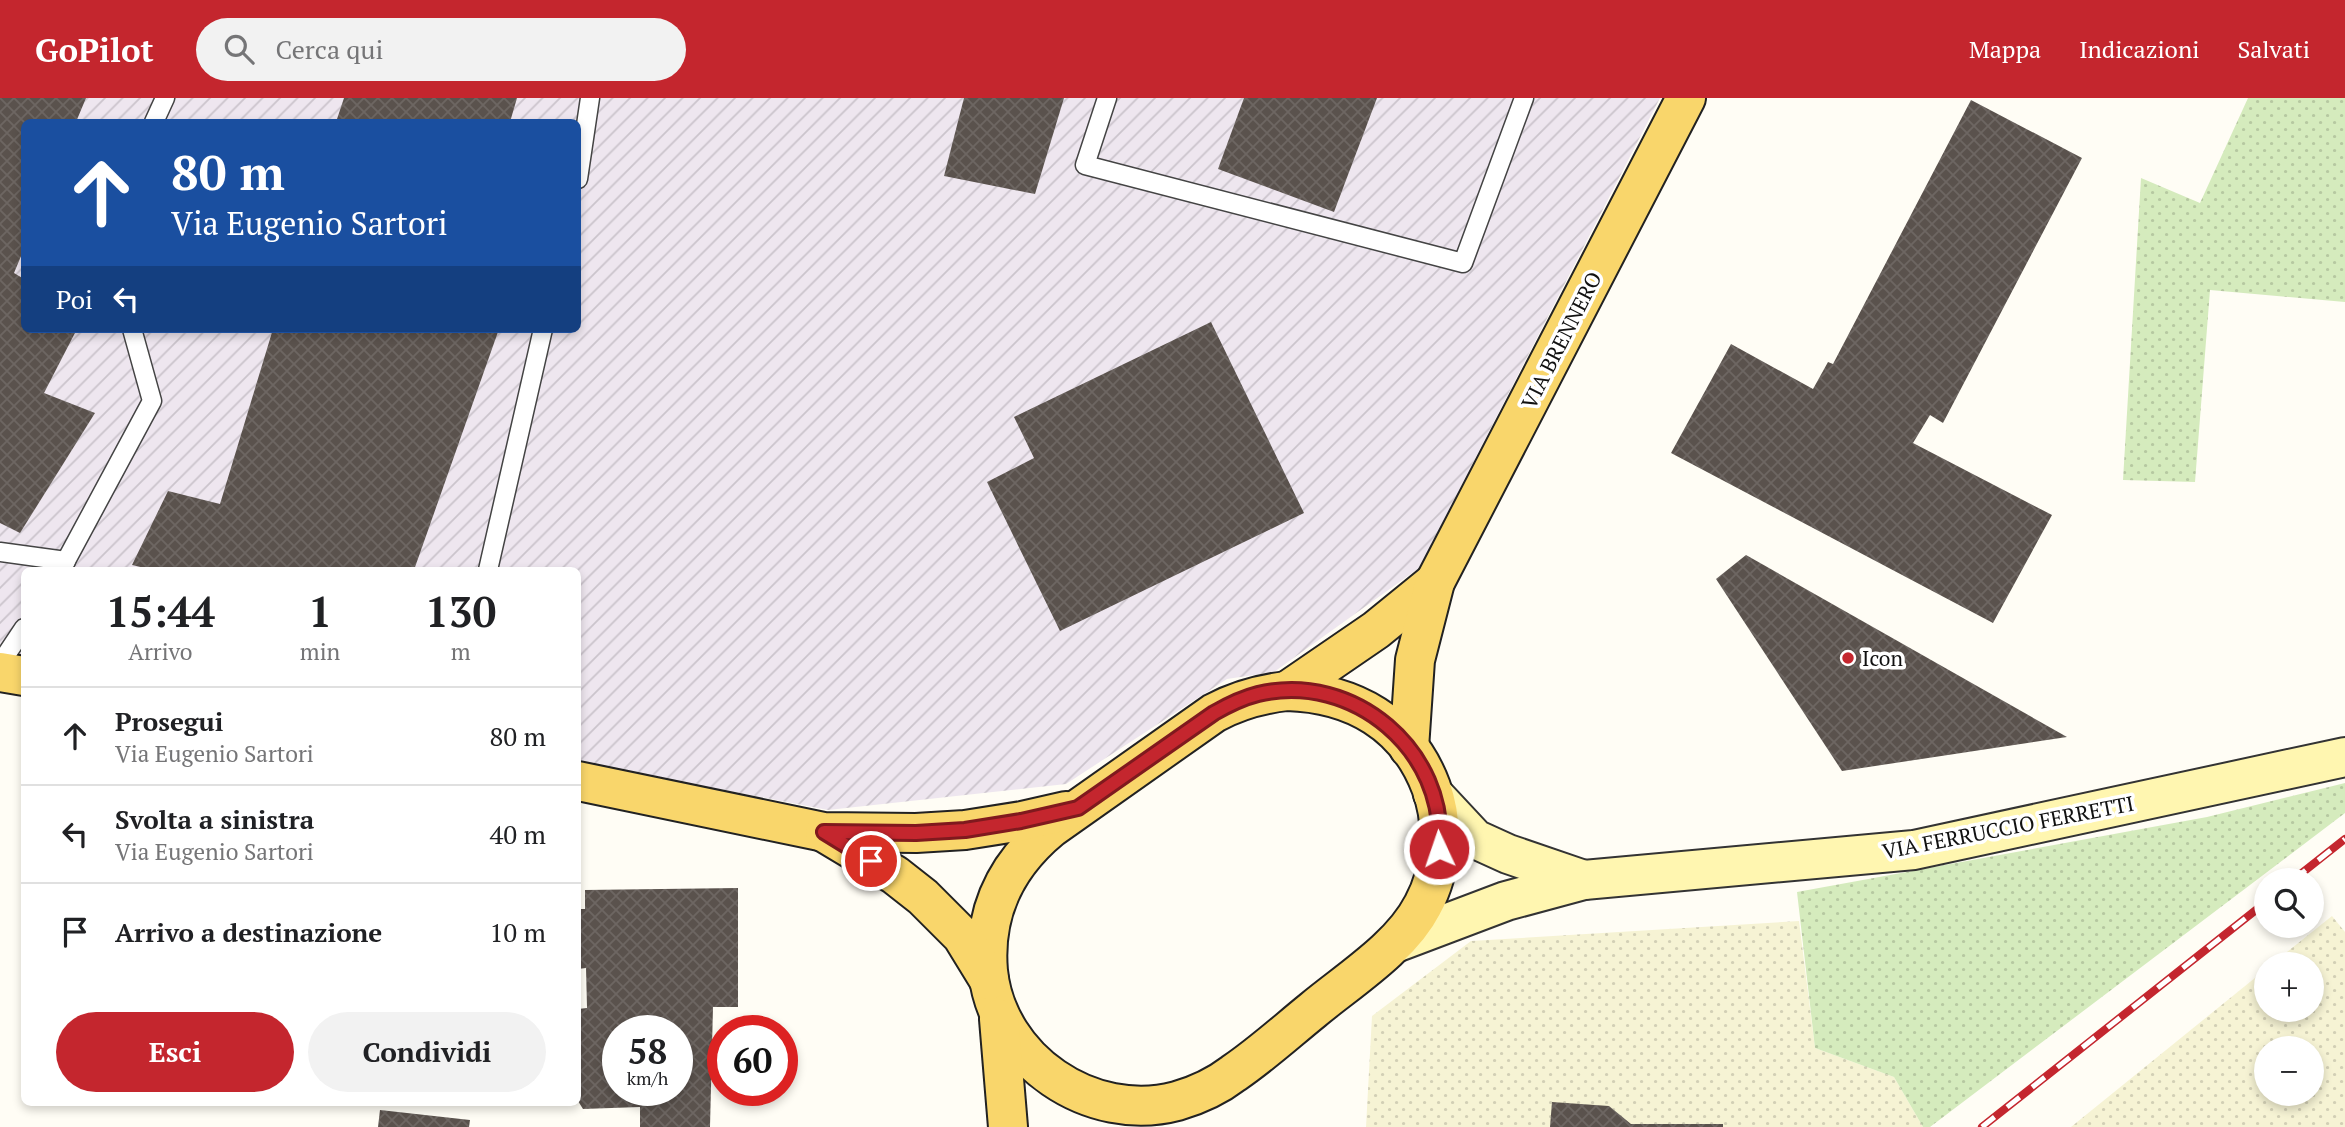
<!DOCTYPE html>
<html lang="it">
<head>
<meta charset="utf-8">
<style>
	:root { --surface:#fff; --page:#f2f2f2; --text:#202124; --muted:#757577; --line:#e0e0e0; --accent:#c4262e }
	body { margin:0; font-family:"PT Serif",serif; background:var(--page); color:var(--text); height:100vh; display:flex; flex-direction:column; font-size:26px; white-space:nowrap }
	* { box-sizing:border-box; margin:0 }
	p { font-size:23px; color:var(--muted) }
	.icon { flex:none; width:38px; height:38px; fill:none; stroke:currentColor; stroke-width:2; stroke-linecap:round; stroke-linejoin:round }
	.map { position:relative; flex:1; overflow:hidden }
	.sheet { position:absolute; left:21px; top:469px; width:560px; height:539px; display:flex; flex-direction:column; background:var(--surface); border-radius:10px; box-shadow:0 4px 10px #0003 }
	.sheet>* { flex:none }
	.top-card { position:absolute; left:21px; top:21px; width:560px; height:214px; border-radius:10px; box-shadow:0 4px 10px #0003; background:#1a4fa0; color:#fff; overflow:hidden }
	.fabs { position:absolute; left:2254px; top:770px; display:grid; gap:14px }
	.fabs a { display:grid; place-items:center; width:70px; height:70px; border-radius:50%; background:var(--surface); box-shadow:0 4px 10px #0003; font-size:35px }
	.speed { position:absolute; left:602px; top:917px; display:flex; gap:14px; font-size:35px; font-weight:700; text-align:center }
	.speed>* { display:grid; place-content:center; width:91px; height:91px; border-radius:50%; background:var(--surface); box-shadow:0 4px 10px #0003; line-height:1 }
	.speed small { font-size:18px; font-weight:400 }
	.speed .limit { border:10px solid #d22; background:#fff; color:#111 }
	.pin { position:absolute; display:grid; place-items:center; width:60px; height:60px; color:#fff; margin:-30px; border:4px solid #fff; border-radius:50%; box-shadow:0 2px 7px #0007 }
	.me { position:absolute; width:77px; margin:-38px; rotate:357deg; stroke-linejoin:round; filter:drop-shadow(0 0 5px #0008) }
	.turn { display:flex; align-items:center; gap:24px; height:147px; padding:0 35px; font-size:32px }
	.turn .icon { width:91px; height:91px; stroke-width:2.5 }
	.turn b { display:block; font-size:49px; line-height:60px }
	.then { display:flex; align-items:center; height:66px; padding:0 35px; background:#0003; gap:14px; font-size:26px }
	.eta { display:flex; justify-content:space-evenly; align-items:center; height:119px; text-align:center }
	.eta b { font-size:42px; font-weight:600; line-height:49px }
	.primary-button { display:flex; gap:14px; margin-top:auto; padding:14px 35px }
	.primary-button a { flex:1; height:80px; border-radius:42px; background:var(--accent); color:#fff; font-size:28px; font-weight:600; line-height:80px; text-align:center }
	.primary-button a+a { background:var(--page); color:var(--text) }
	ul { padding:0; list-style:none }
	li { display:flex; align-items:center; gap:21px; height:98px; padding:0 35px; border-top:2px solid var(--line) }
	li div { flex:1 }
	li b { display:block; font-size:26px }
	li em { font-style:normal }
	header { display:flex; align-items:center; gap:42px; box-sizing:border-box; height:98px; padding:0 35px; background:var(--accent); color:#fff }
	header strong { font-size:33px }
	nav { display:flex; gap:38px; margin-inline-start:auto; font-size:24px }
	.search { width:490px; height:63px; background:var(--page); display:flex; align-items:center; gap:18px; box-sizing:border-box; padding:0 24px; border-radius:38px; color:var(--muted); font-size:26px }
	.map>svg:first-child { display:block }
	.industrial { fill:url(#industrial-furrows); fill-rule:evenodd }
	.farmland { fill:url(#farmland-dots); fill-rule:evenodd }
	.green { fill:url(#green-dots) }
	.building { fill:url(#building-cross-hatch); fill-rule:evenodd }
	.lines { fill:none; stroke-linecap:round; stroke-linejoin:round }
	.lane-casing { stroke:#444; stroke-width:21 }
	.secondary-casing { stroke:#333; stroke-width:42 }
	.primary-casing { stroke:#222; stroke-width:42 }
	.lane { stroke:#fff; stroke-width:18 }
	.secondary { stroke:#fff6b0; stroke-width:38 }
	.primary { stroke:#f9d66b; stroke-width:38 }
	.rail-casing { stroke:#c4262e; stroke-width:8 }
	.rail { stroke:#fff; stroke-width:5; stroke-dasharray:16; stroke-linecap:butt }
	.route-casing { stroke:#7f191e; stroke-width:18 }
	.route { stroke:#c4262e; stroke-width:12 }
	.poi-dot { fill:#c4262e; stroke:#fff; stroke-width:2.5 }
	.labels { text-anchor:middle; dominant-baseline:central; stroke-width:7; stroke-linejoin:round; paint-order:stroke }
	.street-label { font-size:21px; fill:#111; stroke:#fff }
	.poi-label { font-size:21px; fill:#111; stroke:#fff; text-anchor:start }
</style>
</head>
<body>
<header>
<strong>GoPilot</strong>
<div class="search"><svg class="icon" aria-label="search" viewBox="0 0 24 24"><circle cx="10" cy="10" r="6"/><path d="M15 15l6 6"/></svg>Cerca qui</div>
<nav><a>Mappa</a><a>Indicazioni</a><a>Salvati</a></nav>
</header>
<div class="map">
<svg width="2345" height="1029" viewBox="0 0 2345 1029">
	<defs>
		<pattern id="industrial-furrows" width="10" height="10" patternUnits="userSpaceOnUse" patternTransform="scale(1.75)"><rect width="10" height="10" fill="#eee6ef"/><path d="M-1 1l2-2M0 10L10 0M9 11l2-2" fill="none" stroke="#cbc4cc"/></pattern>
		<pattern id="farmland-dots" width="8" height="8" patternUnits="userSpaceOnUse" patternTransform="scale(1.75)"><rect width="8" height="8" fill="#f6f3d4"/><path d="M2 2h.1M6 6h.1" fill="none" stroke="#d2cfb5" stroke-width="1.8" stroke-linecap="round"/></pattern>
		<pattern id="green-dots" width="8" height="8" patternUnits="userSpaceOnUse" patternTransform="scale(1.75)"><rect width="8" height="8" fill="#d5ebbd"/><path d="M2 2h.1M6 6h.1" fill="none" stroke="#b6c8a1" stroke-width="1.8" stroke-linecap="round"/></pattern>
		<pattern id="building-cross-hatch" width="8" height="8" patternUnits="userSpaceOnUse" patternTransform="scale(1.75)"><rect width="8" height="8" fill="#5a524d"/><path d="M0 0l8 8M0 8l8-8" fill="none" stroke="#6d6662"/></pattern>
	</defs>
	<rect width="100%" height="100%" fill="#fffdf5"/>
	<!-- industrial -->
	<path class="industrial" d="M0 0H1660L1419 470 1274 574 1227 581 1066 686 828 712 578 664V472H24V560L0 555ZM24 24H578V231H24Z"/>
	<!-- farmland -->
	<g class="farmland">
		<path d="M2332 818 2345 834V1029H2071L2266 871V912H2312V866H2272ZM2266 950H2312V996H2266Z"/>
		<polygon points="1799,823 1815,950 1894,979 1923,1029 1366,1029 1372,918 1471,843"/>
	</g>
	<!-- green -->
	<g class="green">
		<polygon points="2248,0 2345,0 2345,204 2210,192 2195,384 2123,382 2141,80 2200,105"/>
		<polygon points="2345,685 2345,715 1930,1029 1923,1029 1894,979 1815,950 1797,794 2207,719"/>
	</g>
	<!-- building -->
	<g class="building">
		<polygon points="0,0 86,0 76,24 24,24 24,151 14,175 24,181 24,231 77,231 44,295 95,315 20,435 0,425"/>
		<polygon points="344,0 517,0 510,24 336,24"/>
		<polygon points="964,0 1064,0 1035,96 944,78"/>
		<polygon points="1244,0 1377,0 1334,114 1218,71"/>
		<polygon points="1971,2 2082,60 1943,325 1930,317 1913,345 2052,417 1993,525 1671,355 1731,246 1813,291 1828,264 1833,266"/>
		<polygon points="1211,224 1304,415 1060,533 987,384 1034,360 1014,319"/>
		<polygon points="273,231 499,231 414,472 153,472 132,467 168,393 220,406"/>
		<polygon points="1746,457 2067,639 1842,673 1716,481"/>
		<path d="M738 790V909H713L710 1029H640V1009L583 1011 578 1003V911L587 910 586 870 578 871V811H585V792ZM618 933H677V992H618Z"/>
		<polygon points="1552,1004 1609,1008 1631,1026 1723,1026 1723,1029 1550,1029"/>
		<polygon points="380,1012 470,1022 469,1029 378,1029"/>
	</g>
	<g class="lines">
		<defs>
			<g id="lane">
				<polyline points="1107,0 1085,67 1463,165 1524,0"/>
				<polyline points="154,24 165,0"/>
				<polyline points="578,81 590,0"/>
				<polyline points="0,454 66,463"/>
				<polyline points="61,472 152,303 132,231"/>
				<polyline points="488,472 543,231"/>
				<polyline points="0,566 24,530"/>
			</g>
			<g id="secondary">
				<polyline points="1433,696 1475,741 1508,756 1584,782"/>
				<polyline points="1395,845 1506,803 1584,782 1914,752 2345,659"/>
			</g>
			<g id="primary">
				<polyline points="0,574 24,578"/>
				<path d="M1287 593C1353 595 1407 625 1431 689 1445 727 1442 772 1423 807 1401 850 1349 882 1313 912 1287 933 1262 956 1234 975 1217 988 1198 997 1177 1003 1091 1026 997 962 988 873 983 814 1006 767 1051 730L1214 615C1238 602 1260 596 1287 593Z"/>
				<polyline points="1287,593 1376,532 1435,484"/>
				<polyline points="1409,650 1415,562 1435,484 1686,0"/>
				<polyline points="578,683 824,734 916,735 965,732 1022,723 1066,713"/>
				<polyline points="825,735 895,777 923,799 962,838 989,882"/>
				<polyline points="999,921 1008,1029"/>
			</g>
		</defs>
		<!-- lane casing -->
		<use href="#lane" class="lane-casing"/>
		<!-- secondary casing -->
		<use href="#secondary" class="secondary-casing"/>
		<!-- primary casing -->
		<use href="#primary" class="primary-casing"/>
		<!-- lane -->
		<use href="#lane" class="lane"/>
		<!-- secondary -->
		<use href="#secondary" class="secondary"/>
		<!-- primary -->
		<use href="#primary" class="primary"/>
		<defs>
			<g id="rail">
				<polyline points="2293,782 2345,741"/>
				<polyline points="1982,1029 2266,804"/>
			</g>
		</defs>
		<!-- rail casing -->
		<use href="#rail" class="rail-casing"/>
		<!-- rail -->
		<use href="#rail" class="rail"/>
	</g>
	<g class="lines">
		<defs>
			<path id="route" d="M871 763 824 734 916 735 965 732 1021 723 1078 710 1214 615C1228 607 1242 600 1258 596 1353 573 1448 653 1439 751"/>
		</defs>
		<!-- route casing -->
		<use href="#route" class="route-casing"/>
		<!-- route -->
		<use href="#route" class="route"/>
	</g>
	<!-- markers -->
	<circle class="poi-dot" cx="1848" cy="560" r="7"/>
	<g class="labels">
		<!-- street labels -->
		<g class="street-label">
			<text transform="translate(1561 242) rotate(-63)">VIA BRENNERO</text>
			<text transform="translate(2008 729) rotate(-11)">VIA FERRUCCIO FERRETTI</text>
		</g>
		<!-- poi labels -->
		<g class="poi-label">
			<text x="1862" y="560">Icon</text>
		</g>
	</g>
</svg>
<div class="fabs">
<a><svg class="icon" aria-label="search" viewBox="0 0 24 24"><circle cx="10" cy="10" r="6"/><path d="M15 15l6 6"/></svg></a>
<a>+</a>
<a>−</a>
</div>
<div class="speed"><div>58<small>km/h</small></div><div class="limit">60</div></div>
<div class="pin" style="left:871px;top:763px;background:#d93025"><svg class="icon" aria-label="arrive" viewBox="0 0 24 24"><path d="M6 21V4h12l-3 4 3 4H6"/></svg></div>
<svg class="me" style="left:1439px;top:751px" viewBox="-20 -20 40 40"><circle r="17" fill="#c4262e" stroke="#fff" stroke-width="3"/><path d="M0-11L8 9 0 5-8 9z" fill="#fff"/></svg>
<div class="top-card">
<div class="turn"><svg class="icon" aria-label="ahead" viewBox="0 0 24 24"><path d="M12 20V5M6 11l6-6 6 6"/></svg><div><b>80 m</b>Via Eugenio Sartori</div></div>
<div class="then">Poi<svg class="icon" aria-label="left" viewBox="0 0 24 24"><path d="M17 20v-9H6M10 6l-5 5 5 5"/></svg></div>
</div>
<section class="sheet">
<div class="eta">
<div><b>15:44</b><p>Arrivo</p></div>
<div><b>1</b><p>min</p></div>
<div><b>130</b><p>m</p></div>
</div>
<ul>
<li><svg class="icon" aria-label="ahead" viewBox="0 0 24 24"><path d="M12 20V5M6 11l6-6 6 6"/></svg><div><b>Prosegui</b><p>Via Eugenio Sartori</p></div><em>80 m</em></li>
<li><svg class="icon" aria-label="left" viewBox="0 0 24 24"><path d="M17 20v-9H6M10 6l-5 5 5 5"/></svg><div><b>Svolta a sinistra</b><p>Via Eugenio Sartori</p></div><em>40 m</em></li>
<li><svg class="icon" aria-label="arrive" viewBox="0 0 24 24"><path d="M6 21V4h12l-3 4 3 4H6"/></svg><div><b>Arrivo a destinazione</b></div><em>10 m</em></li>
</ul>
<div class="primary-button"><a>Esci</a><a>Condividi</a></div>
</section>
</div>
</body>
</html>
